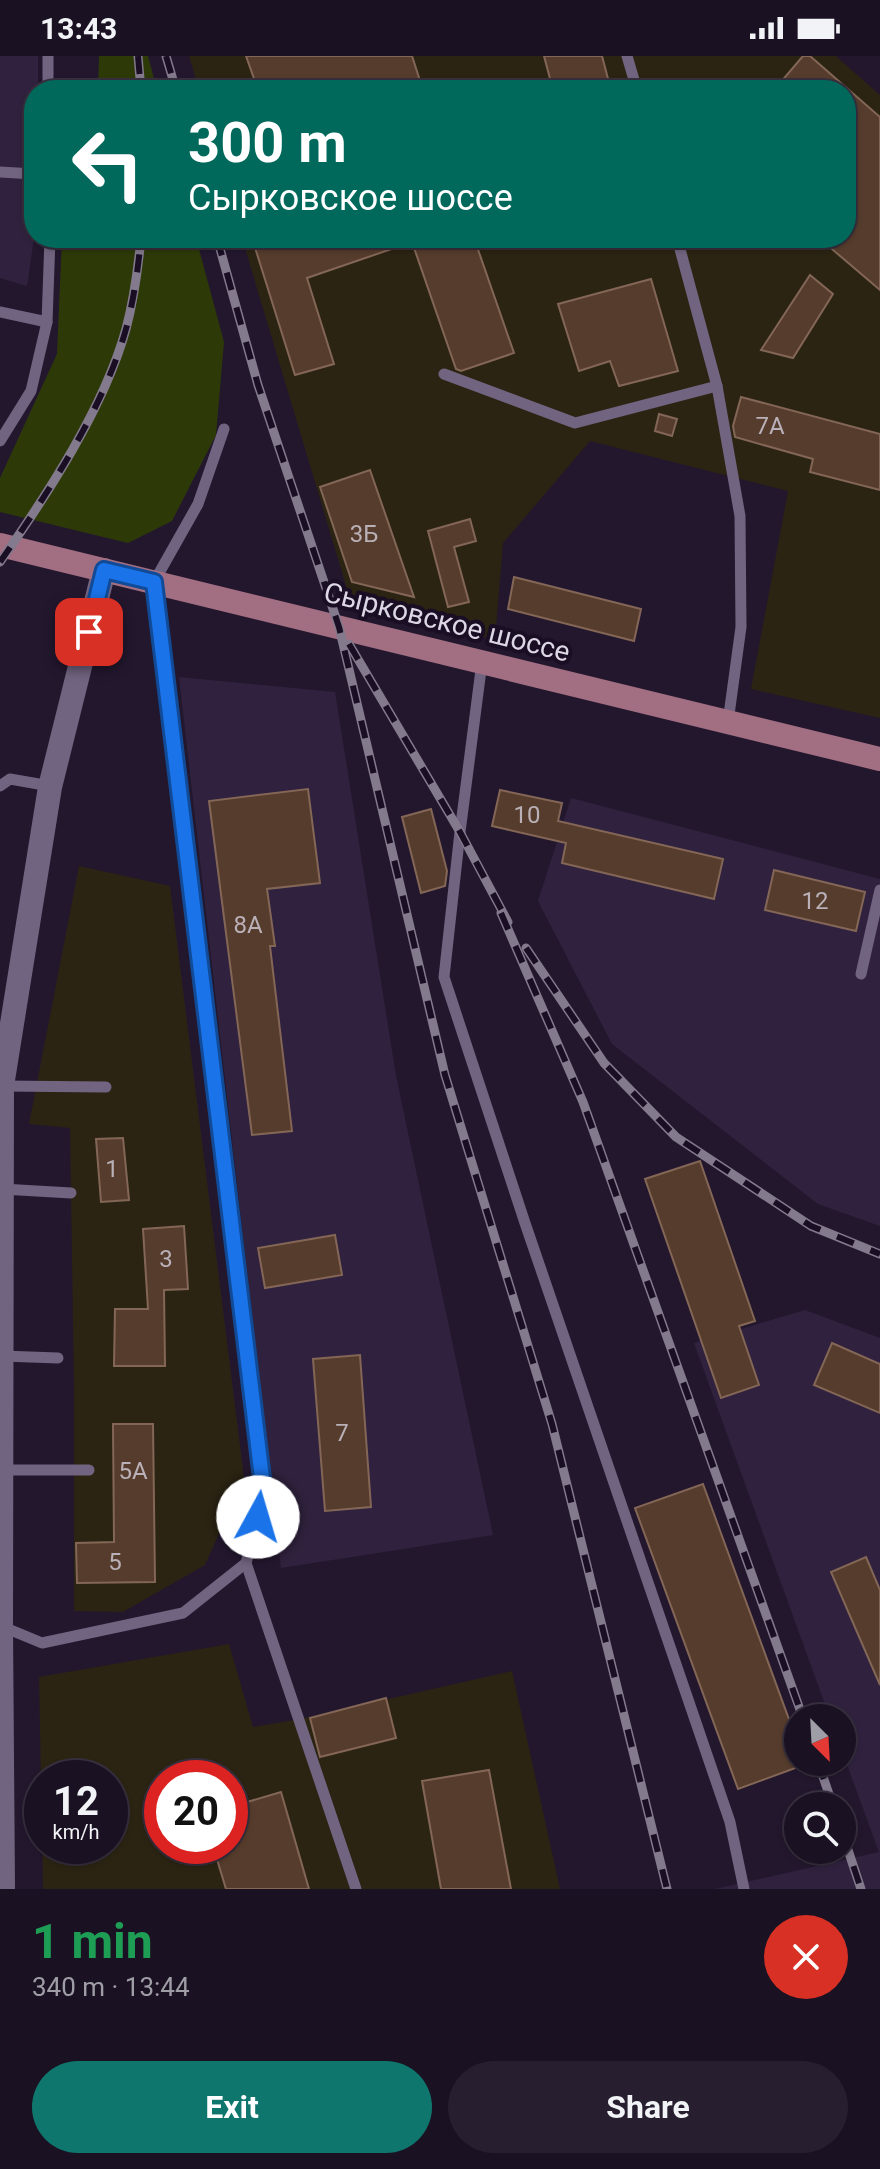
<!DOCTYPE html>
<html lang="en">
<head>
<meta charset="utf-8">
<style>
	:root { --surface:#1a1122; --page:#271f2f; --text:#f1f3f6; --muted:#9f9da5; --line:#383140; --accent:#0f766e }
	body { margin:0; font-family:Roboto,sans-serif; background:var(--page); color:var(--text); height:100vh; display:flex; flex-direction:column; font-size:30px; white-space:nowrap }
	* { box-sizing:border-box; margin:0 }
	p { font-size:26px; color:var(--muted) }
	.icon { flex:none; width:44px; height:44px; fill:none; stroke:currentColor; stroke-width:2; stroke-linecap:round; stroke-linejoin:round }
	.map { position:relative; height:1833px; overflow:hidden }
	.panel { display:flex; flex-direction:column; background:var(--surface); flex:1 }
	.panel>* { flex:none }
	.guide { position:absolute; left:24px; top:24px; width:832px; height:168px; border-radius:32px; box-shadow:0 2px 6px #0004,0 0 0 2px var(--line); background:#00695c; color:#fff; overflow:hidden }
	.needle { width:52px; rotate:156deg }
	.tools { position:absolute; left:784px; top:1648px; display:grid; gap:16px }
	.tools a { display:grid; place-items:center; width:72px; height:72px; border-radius:50%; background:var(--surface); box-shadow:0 2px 6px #0004,0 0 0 2px var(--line); font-size:40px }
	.speed { position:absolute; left:24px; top:1704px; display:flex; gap:16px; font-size:40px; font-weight:700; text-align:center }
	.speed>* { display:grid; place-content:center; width:104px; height:104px; border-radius:50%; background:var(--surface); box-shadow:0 2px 6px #0004,0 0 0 2px var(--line); line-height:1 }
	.speed small { font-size:20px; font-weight:400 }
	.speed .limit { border:12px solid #d22; background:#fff; color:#111 }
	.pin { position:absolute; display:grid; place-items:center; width:68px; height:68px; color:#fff; margin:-34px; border-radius:16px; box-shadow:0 4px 12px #0006 }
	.me { position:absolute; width:88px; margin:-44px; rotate:6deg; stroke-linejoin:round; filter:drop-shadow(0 0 6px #0008) }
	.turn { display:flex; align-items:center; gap:28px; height:168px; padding:0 32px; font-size:36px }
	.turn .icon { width:104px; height:104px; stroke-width:2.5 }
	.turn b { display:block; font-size:56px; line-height:68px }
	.round { display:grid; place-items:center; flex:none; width:84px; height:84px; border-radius:42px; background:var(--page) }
	.headline { display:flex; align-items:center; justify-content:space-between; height:136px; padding:0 32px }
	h1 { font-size:48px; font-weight:700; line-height:60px; color:#1e9e55 }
	.button { display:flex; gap:16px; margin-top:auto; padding:16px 32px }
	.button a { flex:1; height:92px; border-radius:48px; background:var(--accent); color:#fff; font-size:32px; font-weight:700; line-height:92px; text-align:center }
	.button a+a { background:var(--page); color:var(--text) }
	.status { display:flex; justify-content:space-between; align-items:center; height:56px; padding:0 40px; background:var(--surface); direction:ltr }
	.status svg { height:22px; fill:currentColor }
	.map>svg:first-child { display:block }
	.commercial { fill:#2b2413; fill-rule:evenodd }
	.built { fill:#30223e }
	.green { fill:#2d3a08 }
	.building { fill:#563c2c; stroke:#836656; stroke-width:2 }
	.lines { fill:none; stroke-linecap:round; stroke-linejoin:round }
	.service { stroke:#716480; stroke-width:11 }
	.secondary { stroke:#716480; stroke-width:24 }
	.primary { stroke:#a26e82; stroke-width:24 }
	.rail-casing { stroke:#837a8d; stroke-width:9 }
	.rail { stroke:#190e24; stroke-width:6; stroke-dasharray:18; stroke-linecap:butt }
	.route-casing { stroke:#114b97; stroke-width:20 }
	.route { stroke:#1a73e8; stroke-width:14 }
	.labels { text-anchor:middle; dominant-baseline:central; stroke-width:8; stroke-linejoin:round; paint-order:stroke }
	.number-label { font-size:24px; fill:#bab0b7 }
	.street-label { font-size:28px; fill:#dcd6e5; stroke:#190e24 }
</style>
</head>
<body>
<div class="status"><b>13:43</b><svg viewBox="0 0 49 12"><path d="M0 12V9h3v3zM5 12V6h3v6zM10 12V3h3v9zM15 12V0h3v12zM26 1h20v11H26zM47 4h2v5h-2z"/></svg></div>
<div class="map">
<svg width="880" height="1833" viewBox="0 0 880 1833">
	<rect width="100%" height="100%" fill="#23172e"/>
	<!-- commercial -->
	<g class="commercial">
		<polygon points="189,0 836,0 880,39 880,662 751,633 788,435 590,385 503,487 495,584 352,550 242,182 846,182 846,34 199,34"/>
		<polygon points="79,810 170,830 244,1422 205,1509 123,1556 74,1555 74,1333 70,1072 29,1068"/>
		<path d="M229 1588 253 1671 300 1663 512 1615 560 1833H43L39 1621ZM42 1722H110V1790H42ZM162 1722H230V1790H162Z"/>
	</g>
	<!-- built -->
	<g class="built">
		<polygon points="0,0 38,0 38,34 34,34 34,182 27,230 0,222"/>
		<polygon points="179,621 335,636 396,1020 493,1479 281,1512"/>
		<polygon points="571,742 880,823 880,1170 818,1148 612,988 538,845"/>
		<polygon points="805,1254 880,1282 880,1833 715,1833 879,1796 842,1695 842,1662 830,1662 694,1287"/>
	</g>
	<!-- green -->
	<g class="green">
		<polygon points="99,0 148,0 157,34 98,34"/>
		<polygon points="62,182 196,182 224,286 216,379 172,465 128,487 0,456 0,422 57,298"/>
	</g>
	<!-- building -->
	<g class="building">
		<polygon points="246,0 412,0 423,34 258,34"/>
		<polygon points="544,0 602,0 611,34 553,34"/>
		<polygon points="803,0 810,0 880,61 880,234 819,182 846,182 846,34 774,34"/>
		<polygon points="252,182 474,182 514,297 461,315 456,313 412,186 307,222 334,308 295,319"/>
		<polygon points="810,219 833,238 793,302 761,294"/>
		<polygon points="651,223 678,315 619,330 610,305 579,315 558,248"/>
		<polygon points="741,341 880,378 880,434 810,416 813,403 735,381 733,370"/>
		<polygon points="659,358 677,363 672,380 655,375"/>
		<polygon points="370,414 414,541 352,526 320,431"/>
		<polygon points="470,463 476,485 454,491 469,546 448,551 428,475"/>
		<polygon points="514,521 641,553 634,585 508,553"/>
		<polygon points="308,733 320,827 267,833 275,890 270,890 292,1075 252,1079 209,745"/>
		<polygon points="500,734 562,747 558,765 723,803 714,843 562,807 566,787 492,770"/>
		<polygon points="431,753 447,815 445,830 421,837 402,761"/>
		<polygon points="774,814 865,836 856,875 765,854"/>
		<polygon points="123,1082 129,1144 101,1146 96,1083"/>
		<polygon points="700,1105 755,1265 739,1270 759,1329 721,1342 645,1123"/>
		<polygon points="184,1170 188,1233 164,1234 165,1310 114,1310 115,1253 148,1253 143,1173"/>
		<polygon points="335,1179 342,1219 265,1232 258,1192"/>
		<polygon points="832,1287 880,1308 880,1357 814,1329"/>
		<polygon points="360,1299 371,1451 325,1455 313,1303"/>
		<polygon points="113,1368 153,1368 155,1526 77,1527 76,1487 114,1486"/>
		<polygon points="703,1428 798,1688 798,1711 738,1733 635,1452"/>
		<polygon points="866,1501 880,1534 880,1629 831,1516"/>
		<polygon points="386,1642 396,1682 320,1701 310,1662"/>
		<polygon points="489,1714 511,1833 441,1833 422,1725"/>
		<polygon points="281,1736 309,1833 226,1833 213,1790 230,1790 230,1751"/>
	</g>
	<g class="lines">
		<!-- service -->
		<g class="service">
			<polyline points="48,0 48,34"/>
			<polyline points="627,0 637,34"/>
			<polyline points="0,116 34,118"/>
			<polyline points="677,182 717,330 740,460 741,571 728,666"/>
			<polyline points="0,256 47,266"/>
			<polyline points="444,318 575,367 717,330"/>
			<polyline points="0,385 31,335 47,266 50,182"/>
			<polyline points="482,606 460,776 444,921 525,1167 730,1766 744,1833"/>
			<polyline points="0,730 10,723 50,730"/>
			<polyline points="861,918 880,834"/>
			<polyline points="2,1030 106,1031"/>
			<polyline points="2,1133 71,1137"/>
			<polyline points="2,1300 58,1302"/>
			<polyline points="2,1414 89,1414"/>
			<polyline points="246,1507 356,1833"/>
			<polyline points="1,1570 42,1587 183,1557 246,1507 264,1439 154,526 198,448 224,373"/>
		</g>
		<!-- secondary -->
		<polyline class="secondary" points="3,1833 1,1570 2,1030 50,731 104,514"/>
		<!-- primary -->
		<polyline class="primary" points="0,489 880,703"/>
		<defs>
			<g id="rail">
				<polyline points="138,0 141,34"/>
				<polyline points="166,0 176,34"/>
				<polyline points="217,182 258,329 339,571 445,1019 552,1368 667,1833"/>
				<path d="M0 506C47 439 104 352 126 273 134 243 138 213 141 182"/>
				<polyline points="349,588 460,776 508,866"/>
				<polyline points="501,857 583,1046 803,1662"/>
				<polyline points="526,892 604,1007 676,1081 811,1170 880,1198"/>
				<polyline points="818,1706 833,1750"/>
				<polyline points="842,1776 861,1833"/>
			</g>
		</defs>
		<!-- rail casing -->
		<use href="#rail" class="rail-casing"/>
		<!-- rail -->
		<use href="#rail" class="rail"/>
	</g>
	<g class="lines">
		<defs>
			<polyline id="route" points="89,576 104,514 154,526 264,1439 258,1461"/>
		</defs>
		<!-- route casing -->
		<use href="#route" class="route-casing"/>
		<!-- route -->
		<use href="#route" class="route"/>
	</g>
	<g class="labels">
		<!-- number labels -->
		<g class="number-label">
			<text x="770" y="370">7А</text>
			<text x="364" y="478">3Б</text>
			<text x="527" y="759">10</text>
			<text x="815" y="845">12</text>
			<text x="248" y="869">8А</text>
			<text x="112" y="1113">1</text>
			<text x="166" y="1203">3</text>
			<text x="342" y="1377">7</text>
			<text x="133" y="1415">5А</text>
			<text x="115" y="1506">5</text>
		</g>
		<!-- street labels -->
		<g class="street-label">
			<text transform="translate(447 566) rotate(14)">Сырковское шоссе</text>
		</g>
	</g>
</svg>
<div class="tools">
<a><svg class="needle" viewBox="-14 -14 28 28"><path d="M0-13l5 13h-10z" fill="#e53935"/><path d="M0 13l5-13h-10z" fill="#9f9da5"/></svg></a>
<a><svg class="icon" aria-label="search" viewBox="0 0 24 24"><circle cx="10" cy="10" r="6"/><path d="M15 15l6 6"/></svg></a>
</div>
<div class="speed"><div>12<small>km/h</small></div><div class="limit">20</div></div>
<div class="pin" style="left:89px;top:576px;background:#d93025"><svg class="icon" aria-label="arrive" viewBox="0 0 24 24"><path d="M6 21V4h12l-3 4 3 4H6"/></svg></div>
<svg class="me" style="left:258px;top:1461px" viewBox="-20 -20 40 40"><circle r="19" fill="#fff"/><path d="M0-13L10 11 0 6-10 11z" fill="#1a73e8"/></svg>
<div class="guide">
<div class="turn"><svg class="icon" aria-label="left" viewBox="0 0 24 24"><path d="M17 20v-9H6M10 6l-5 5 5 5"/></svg><div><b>300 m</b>Сырковское шоссе</div></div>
</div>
</div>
<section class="panel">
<div class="headline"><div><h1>1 min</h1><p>340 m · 13:44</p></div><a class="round" style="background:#d93025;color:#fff"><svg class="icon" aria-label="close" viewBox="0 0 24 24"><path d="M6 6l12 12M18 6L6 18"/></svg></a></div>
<div class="button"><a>Exit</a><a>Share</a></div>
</section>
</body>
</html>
